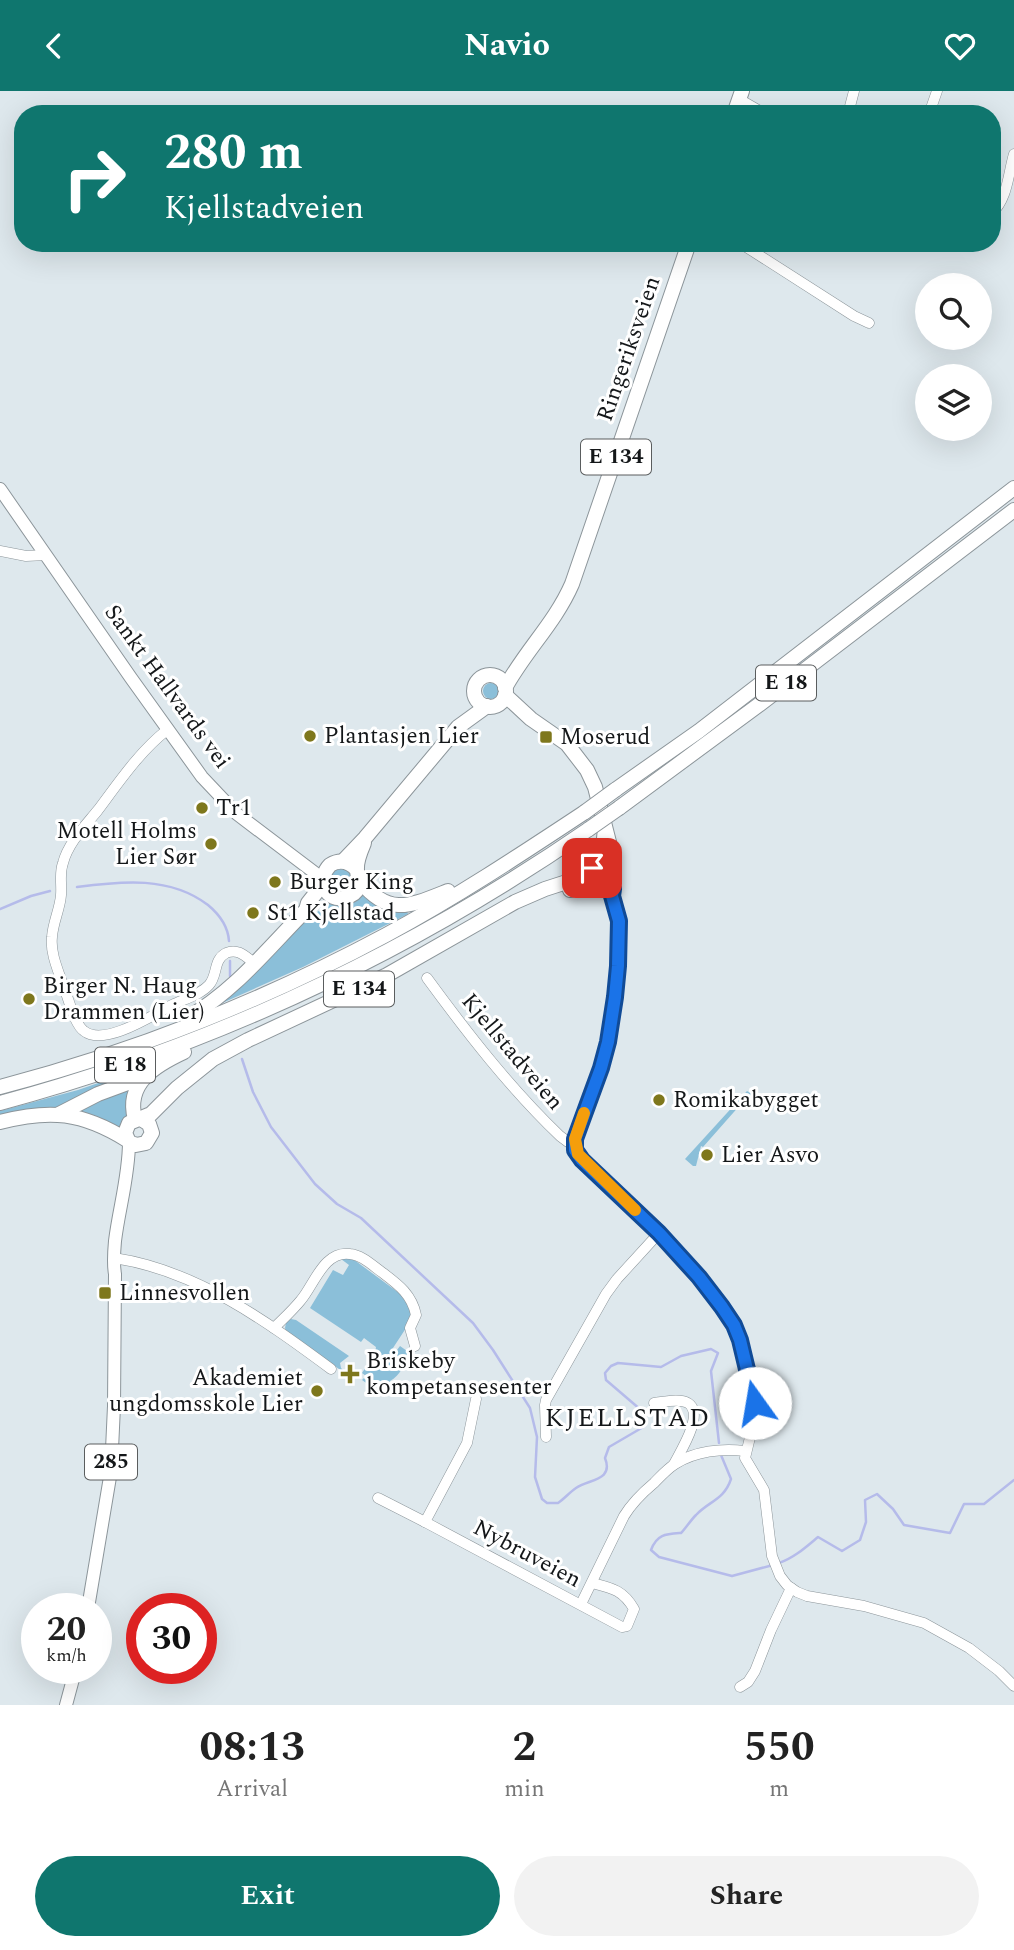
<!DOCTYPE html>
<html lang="en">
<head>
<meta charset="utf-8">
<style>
	:root { --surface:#fff; --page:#f2f2f2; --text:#222; --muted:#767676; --accent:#0f766e }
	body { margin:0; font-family:Spectral,serif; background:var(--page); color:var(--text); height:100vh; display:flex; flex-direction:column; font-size:26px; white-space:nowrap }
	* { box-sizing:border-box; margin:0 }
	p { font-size:23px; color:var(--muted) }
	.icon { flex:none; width:38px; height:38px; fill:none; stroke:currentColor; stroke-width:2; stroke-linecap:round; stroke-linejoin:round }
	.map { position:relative; height:1614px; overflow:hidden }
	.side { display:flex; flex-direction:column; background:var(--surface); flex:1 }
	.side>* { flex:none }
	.guide { position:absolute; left:14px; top:14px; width:987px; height:147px; border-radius:28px; box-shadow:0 7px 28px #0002; background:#0f766e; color:#fff; overflow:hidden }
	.fabs { position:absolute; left:915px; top:182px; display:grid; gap:14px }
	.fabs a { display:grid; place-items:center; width:77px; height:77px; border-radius:50%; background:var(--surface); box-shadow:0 7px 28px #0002; font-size:35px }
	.speed { position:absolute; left:21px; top:1502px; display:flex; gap:14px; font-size:35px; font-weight:700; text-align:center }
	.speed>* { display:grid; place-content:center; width:91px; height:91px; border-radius:50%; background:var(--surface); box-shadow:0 7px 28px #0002; line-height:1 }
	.speed small { font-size:18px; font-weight:400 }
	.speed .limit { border:10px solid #d22; background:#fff; color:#111 }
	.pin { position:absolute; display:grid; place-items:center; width:60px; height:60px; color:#fff; margin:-30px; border-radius:14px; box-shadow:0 4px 10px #0006 }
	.me { position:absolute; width:77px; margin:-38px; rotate:347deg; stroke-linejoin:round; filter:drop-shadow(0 0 5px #0008) }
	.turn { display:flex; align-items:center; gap:24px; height:147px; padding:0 35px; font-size:32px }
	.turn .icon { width:91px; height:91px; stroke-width:2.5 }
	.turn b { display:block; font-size:49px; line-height:60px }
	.eta { display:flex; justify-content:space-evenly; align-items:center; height:119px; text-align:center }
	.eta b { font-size:42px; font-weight:700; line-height:49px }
	.action { display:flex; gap:14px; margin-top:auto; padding:14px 35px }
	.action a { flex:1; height:80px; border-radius:42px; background:var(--accent); color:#fff; font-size:28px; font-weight:700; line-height:80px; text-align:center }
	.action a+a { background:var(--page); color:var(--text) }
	header { display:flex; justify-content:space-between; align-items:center; height:91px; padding:0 35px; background:var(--accent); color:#fff; font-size:32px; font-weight:700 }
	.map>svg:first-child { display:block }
	.green { fill:#8bbfd9 }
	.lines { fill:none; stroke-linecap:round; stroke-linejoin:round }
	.stream { stroke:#b5bbea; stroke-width:2.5 }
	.minor-casing { stroke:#8c959a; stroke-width:11 }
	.major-casing { stroke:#8c959a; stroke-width:14 }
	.highway-casing { stroke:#8c959a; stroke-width:16 }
	.minor { stroke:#fff; stroke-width:10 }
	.major { stroke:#fff; stroke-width:12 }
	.highway { stroke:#fff; stroke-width:14 }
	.highway-bridge-casing { stroke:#8c959a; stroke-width:16; stroke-linecap:butt }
	.highway-bridge { stroke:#fff; stroke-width:14 }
	.route-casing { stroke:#114b97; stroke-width:18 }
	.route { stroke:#1a73e8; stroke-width:12 }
	.slow { stroke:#f59e0b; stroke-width:12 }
	.poi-dot { fill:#7e771c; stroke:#fff; stroke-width:2.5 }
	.labels { text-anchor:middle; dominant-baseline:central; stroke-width:6; stroke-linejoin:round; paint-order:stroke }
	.shield { fill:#fff; stroke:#5a5d5e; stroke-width:2 }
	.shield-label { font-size:21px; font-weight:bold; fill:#141719 }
	.street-label { font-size:23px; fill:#141719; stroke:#fff }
	.poi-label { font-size:23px; fill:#141719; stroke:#fff; text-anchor:start }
	.quarter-label { font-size:26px; letter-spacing:2px; fill:#141719; stroke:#fff }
</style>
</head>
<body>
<header><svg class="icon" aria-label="back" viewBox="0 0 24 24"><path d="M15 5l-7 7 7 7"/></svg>Navio<svg class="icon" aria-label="heart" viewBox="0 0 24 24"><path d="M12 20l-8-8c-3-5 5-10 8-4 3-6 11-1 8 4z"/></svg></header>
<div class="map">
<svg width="1014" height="1614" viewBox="0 0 1014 1614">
	<rect width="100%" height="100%" fill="#dee8ed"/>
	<!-- green -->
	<g class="green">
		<circle cx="491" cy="600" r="8"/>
		<circle cx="341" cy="789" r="11"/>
		<polygon points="361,803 406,817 408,823 303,876 220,913 304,830 329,813 340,813"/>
		<polygon points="153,973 154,973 63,1018 0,1027 0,1020 78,999"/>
		<polygon points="133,994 128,1003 126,1019 127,1025 120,1037 73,1021"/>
		<polygon points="747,1000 752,1003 752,1006 744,1015 741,1013 703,1056 701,1055 696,1075 693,1075 685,1068"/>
		<path d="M341 1168H353L399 1202 407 1212 411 1222 410 1231 393 1257 397 1259 400 1255 407 1260C407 1271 400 1285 390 1290V1296L386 1306 362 1289 366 1285 362 1282 375 1262 376 1256 364 1247 361 1251 310 1217 333 1179 343 1184 349 1174Z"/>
		<polygon points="291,1228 296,1229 349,1265 340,1272 341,1277 343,1279 342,1280 287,1243 285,1237 286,1232"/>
	</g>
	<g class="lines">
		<!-- stream -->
		<g class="stream">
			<path d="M77 796C122 790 170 785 208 814 220 824 228 835 229 850"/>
			<polyline points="0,818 31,805 50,800"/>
			<polyline points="230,870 230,885"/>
			<path d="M242 968 253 1001 271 1036 315 1093 337 1113 361 1127 473 1232 493 1259 530 1317 537 1346 535 1386 542 1408 547 1412H558C564 1408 570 1401 576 1397 589 1388 614 1390 605 1367L609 1356 645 1335 647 1330 641 1319 606 1289 605 1282 611 1275 618 1272 661 1276 681 1265 711 1258 718 1262 711 1280 719 1352"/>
			<path d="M721 1364 731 1388C724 1409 709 1410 696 1424 690 1430 686 1437 681 1442 666 1443 657 1443 651 1459L659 1466 732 1485 773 1474"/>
			<path d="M779 1472C794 1467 806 1456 818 1446L842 1460 860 1449 866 1431 865 1409 877 1403 893 1418 904 1434 950 1442 964 1413H984L1014 1389"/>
		</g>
		<defs>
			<g id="minor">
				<polyline points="739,8 765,23"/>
				<polyline points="848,23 854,0"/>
				<polyline points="929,23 937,0"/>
				<path d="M992 122C1008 107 1008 83 1014 63"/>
				<polyline points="740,152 854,225 869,232"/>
				<polyline points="0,460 26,465 46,464"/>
				<path d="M167 639C140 660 119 691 98 719 85 735 68 752 63 772 59 783 62 793 61 804 60 818 53 831 52 846 50 863 59 881 64 897 69 908 74 933 84 940 104 956 153 924 172 914 184 908 200 904 209 894 218 884 213 869 226 862 238 857 245 865 254 872"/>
				<polyline points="598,779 605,783 613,798 612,805 619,830 618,875 613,924 608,951 593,1000 575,1048 575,1059 582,1069 675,1159 714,1204 732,1232 741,1255 756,1313 754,1330 745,1367 764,1399 772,1465 780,1485 787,1494 797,1501 807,1505 864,1515 924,1532 969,1557 999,1580 1014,1595"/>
				<path d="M427 887C468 943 510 997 560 1045L568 1051 574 1052"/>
				<path d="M114 1167C196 1179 266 1230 331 1278"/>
				<path d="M274 1237C283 1228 293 1219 301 1209 314 1194 324 1159 350 1163 362 1164 373 1175 383 1182 399 1194 412 1204 416 1224L410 1237 415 1255"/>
				<path d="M476 1308 467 1352 425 1431 622 1536 627 1535 634 1518C623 1499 612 1497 592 1492"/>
				<path d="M654 1312C664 1311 679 1307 688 1312 705 1323 680 1361 674 1373"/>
				<polyline points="546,1346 545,1314 546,1309 606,1203 617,1188 659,1142"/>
				<polyline points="378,1407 425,1431"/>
				<path d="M581 1513 624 1425C632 1412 642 1402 654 1392 660 1386 667 1378 675 1373 695 1360 722 1357 745 1360"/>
				<polyline points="740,1596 748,1591 755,1580 771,1539 791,1497"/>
			</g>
			<g id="major">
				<polyline points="0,398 131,587 202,686 237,723 323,788"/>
				<path d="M88 1517 111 1380 114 1315 115 1183C113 1172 114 1161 115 1150 119 1117 129 1085 129 1051"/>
				<polyline points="66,1614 76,1577"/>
			</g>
			<g id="highway">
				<polyline points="734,23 742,0"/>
				<circle cx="490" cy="600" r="16"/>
				<path d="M505 597C525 560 555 532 572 493L689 152"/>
				<polyline points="505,604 531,628 567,653 587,679 595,696 610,755 610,770 595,788 585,795 570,799"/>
				<polyline points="615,699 699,640 1014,397"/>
				<polyline points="619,717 760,613 1014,419"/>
				<polyline points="343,770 365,747 458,636 487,615"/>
				<path d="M357 779C349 770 340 768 330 774 316 788 326 813 346 806 363 802 358 791 357 779 356 771 361 759 364 752"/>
				<path d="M360 790C389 826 410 815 448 800"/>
				<path d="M187 927C234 901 269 856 306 819L308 812 323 793"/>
				<path d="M0 996C133 961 265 909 386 844 455 807 520 764 585 721"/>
				<path d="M0 1012C212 955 409 862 589 738"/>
				<polyline points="59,1023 98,1003 144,986"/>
				<path d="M135 1028C125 992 156 974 184 961"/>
				<polyline points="141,1028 149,1033 152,1042 146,1052 136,1054 129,1051 125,1042 129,1032 151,1023 177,997 213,968 248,949 387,884 515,811 545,798 579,787 592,777 600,765 603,758 605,737"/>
				<path d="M0 1031C50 1018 82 1021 127 1049"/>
			</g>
		</defs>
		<!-- minor casing -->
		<use href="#minor" class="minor-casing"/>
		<!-- major casing -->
		<use href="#major" class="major-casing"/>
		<!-- highway casing -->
		<use href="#highway" class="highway-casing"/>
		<!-- minor -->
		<use href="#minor" class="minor"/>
		<!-- major -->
		<use href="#major" class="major"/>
		<!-- highway -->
		<use href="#highway" class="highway"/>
		<defs>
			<g id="highway-bridge">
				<polyline points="585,721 615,699"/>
				<polyline points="589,738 619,717"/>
			</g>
		</defs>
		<!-- highway-bridge casing -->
		<use href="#highway-bridge" class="highway-bridge-casing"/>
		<!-- highway-bridge -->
		<use href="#highway-bridge" class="highway-bridge"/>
	</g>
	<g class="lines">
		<defs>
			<polyline id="route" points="592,777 603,781 613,798 612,805 619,830 618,875 615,906 608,951 601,977 575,1048 575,1059 582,1069 659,1142 699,1186 722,1216 734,1234 740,1249 755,1312"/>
		</defs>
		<!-- route casing -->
		<use href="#route" class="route-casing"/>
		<!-- route -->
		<use href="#route" class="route"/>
		<!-- slow -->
		<polyline class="slow" points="584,1022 575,1048 578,1063 635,1119"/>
	</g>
	<!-- markers -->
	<g class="poi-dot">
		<circle cx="310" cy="645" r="7"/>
		<rect x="539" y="639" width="14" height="14" rx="3.5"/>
		<circle cx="202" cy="717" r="7"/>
		<circle cx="211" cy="753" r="7"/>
		<circle cx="275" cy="791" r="7"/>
		<circle cx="253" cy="822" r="7"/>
		<circle cx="29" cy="908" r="7"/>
		<circle cx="659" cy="1009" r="7"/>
		<circle cx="707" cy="1064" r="7"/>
		<rect x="98" y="1195" width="14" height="14" rx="3.5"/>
		<path d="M346.5 1272.5h7v7h7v7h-7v7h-7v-7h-7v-7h7z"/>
		<circle cx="317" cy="1300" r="7"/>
	</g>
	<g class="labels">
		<!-- shield labels -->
		<g class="shield">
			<rect x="581" y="348.5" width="70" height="35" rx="5"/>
			<rect x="756" y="574.5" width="60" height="35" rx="5"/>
			<rect x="324" y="880.5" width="70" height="35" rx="5"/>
			<rect x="95" y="956.5" width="60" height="35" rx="5"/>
			<rect x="85" y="1353.5" width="52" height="35" rx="5"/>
		</g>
		<g class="shield-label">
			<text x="616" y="366">E 134</text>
			<text x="786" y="592">E 18</text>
			<text x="359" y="898">E 134</text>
			<text x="125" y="974">E 18</text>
			<text x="111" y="1371">285</text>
		</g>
		<!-- street labels -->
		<g class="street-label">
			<text transform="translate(629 258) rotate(-71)">Ringeriksveien</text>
			<text transform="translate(167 596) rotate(54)">Sankt Hallvards vei</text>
			<text transform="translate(512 961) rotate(50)">Kjellstadveien</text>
			<text transform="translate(527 1463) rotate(28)">Nybruveien</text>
		</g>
		<!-- poi labels -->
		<g class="poi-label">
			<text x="324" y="645">Plantasjen Lier</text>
			<text x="560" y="646">Moserud</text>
			<text x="216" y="717">Tr1</text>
			<text x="197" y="740" text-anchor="end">Motell Holms<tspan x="197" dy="26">Lier Sør</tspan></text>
			<text x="289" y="791">Burger King</text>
			<text x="267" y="822">St1 Kjellstad</text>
			<text x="43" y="895">Birger N. Haug<tspan x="43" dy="26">Drammen (Lier)</tspan></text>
			<text x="673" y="1009">Romikabygget</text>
			<text x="721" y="1064">Lier Asvo</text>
			<text x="119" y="1202">Linnesvollen</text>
			<text x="366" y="1270">Briskeby<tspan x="366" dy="26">kompetansesenter</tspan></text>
			<text x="303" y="1287" text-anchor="end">Akademiet<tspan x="303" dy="26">ungdomsskole Lier</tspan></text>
		</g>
		<!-- quarter labels -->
		<g class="quarter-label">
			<text x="628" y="1327">KJELLSTAD</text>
		</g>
	</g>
</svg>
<div class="fabs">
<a><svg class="icon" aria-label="search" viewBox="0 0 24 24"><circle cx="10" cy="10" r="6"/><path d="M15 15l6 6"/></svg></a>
<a><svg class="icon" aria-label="layers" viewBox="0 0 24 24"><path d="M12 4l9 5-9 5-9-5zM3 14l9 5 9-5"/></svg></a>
</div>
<div class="speed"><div>20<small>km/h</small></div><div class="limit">30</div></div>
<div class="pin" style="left:592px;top:777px;background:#d93025"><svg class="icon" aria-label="arrive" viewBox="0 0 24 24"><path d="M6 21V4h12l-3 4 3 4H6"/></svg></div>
<svg class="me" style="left:755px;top:1312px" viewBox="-20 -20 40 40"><circle r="19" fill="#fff"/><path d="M0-13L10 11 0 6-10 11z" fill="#1a73e8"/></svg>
<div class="guide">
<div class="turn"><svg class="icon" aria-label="right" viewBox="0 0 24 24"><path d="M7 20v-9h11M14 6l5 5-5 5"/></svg><div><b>280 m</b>Kjellstadveien</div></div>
</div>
</div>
<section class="side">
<div class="eta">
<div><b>08:13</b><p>Arrival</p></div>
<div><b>2</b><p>min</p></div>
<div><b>550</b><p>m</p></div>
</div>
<div class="action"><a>Exit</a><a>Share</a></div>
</section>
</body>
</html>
